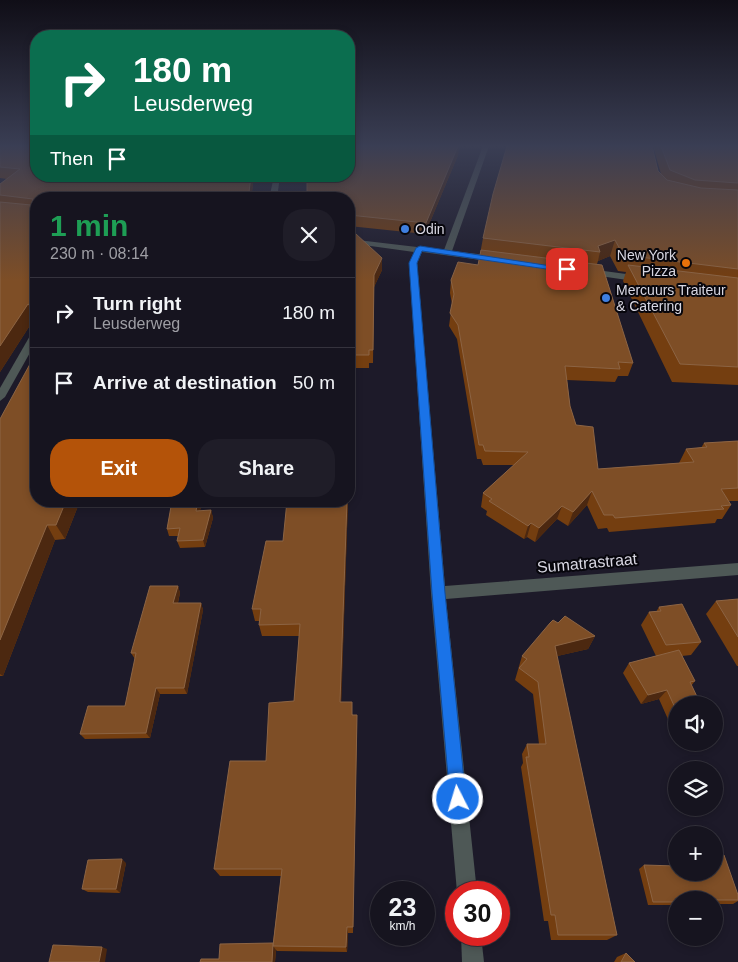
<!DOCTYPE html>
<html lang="en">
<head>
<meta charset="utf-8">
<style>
	:root { --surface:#16141f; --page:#1f1d28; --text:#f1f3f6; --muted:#9e9ea4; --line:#35333d; --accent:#b45309 }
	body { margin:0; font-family:Arial,sans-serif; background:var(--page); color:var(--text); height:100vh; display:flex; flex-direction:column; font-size:19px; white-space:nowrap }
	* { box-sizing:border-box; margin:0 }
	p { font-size:16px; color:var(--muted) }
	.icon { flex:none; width:28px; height:28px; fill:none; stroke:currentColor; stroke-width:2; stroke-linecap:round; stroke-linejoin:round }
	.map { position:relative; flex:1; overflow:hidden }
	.drawer { position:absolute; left:30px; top:192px; width:325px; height:315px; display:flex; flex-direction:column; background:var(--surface); border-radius:20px; box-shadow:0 2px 8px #0003,0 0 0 1px var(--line) }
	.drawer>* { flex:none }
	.banner { position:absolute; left:30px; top:30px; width:325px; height:152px; border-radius:20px; box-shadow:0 2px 8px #0003,0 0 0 1px var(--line); background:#0b6e4f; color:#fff; overflow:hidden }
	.tools { position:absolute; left:668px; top:696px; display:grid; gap:10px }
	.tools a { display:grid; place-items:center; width:55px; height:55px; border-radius:50%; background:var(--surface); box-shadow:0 2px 8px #0003,0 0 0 1px var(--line); font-size:25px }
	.speed { position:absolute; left:370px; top:881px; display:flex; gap:10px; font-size:25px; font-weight:700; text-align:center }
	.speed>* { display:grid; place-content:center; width:65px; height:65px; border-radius:50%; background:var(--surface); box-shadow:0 2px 8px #0003,0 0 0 1px var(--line); line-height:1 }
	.speed small { font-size:12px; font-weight:400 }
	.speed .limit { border:8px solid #d22; background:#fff; color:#111 }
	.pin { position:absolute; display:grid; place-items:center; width:42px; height:42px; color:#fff; margin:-21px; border-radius:10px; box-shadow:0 2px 8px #0006 }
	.me { position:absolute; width:55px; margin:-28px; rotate:355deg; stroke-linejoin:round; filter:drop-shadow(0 0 4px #0008) }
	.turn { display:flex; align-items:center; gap:18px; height:105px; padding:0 20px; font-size:22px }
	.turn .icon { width:65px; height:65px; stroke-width:2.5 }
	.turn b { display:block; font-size:35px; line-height:42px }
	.then { display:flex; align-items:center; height:48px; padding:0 20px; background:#0003; gap:10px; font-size:19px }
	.round { display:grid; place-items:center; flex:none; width:52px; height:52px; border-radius:20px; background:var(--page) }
	.summary { display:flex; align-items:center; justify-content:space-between; height:85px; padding:0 20px }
	h1 { font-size:30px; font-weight:800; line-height:38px; color:#1e9e55 }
	.primary-button { display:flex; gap:10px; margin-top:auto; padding:10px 20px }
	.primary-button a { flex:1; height:58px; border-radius:20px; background:var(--accent); color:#fff; font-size:20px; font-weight:800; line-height:58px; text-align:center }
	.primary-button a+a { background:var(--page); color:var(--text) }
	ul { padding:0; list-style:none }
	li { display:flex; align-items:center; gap:15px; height:70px; padding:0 20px; border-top:1px solid var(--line) }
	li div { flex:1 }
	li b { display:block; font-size:19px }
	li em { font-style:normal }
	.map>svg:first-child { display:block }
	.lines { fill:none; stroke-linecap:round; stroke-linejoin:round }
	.minor { fill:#4e5856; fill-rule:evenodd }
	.wall { fill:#743e10 }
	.shaded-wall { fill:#4c2810 }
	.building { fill:#7e4e26; stroke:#8c6444 }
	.route { fill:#1a73e8; stroke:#114b97 }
	.shop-dot { fill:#3f7fe0; stroke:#07060c; stroke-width:2 }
	.food-dot { fill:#e8710a; stroke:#07060c; stroke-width:2 }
	.labels { text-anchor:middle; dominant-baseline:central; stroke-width:4; stroke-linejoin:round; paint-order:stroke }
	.far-poi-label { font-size:14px; fill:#d8d7e2; stroke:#07060c; text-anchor:start }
	.street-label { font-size:16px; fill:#d8d7e2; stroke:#07060c }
</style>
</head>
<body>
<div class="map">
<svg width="738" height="962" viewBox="0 0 738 962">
	<rect width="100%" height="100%" fill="#1d1a29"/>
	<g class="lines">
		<!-- minor -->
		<g class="minor">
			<polygon points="483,146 489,146 452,251 495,256 499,259 495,262 422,252 417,263 445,586 738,563 738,575 446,599 477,892 457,892 431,593 409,263 414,252 349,243 349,239 417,247 420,246 444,250"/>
			<polygon points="274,176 280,176 277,199 269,199"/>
			<polygon points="589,269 641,276 645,279 641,282 586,274 585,272"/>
			<polygon points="36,331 36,342 5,397 0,401 0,388 31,334"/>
			<polygon points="461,935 481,935 484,962 462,962"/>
		</g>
	</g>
	<!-- wall -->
	<g class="wall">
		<polygon points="0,146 36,176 254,176 252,192 36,199 36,320 34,319 0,372 0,184 7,179 0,178"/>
		<polygon points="349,146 459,146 458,155 425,234 349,226 349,199 307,181 301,180 300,176 349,176"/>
		<polygon points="653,146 738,146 738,385 672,382 623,281 626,272 618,271 610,256 598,261 597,264 633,363 628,376 618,376 615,382 567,380 570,406 576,425 598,469 679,463 686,449 701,448 704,443 738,441 738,501 729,501 731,505 722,519 717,519 715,523 609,532 607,528 598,529 587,505 568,526 557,519 535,542 527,537 524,539 486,515 487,511 481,507 483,493 514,465 483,465 481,459 477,459 457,339 449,326 452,304 450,293 451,280 478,265 483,238 658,171 661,174"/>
		<polygon points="349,233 382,270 374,287 373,363 369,363 369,368 352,368 349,471"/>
		<polygon points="0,419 80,501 65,539 55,540 3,676 0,676"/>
		<polygon points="172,501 202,501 200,511 211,510 213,518 205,547 180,548 177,541 178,536 169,536 167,529"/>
		<polygon points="348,501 341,702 353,715 357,725 353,933 348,933 347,952 277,951 276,950 275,962 200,962 219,959 273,943 281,876 220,876 214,869 294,701 299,636 262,636 259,625 259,621 255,621 252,609 283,541"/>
		<polygon points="178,586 180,593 178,603 201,603 203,610 187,694 160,694 150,738 85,739 80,734 125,706 135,659 131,653"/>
		<polygon points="738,599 738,666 737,666 706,614 716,601"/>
		<polygon points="659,607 701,642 691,655 682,656 695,681 676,705 676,735 675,735 659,699 641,704 623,673 629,663 656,656 641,625 649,612 656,612"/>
		<polygon points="558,623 595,636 588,649 557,656 617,935 607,940 551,940 548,921 544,921 521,767 523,763 522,754 527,744 539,744 533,694 515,680 522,656"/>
		<polygon points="126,863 120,893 88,892 82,889"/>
		<polygon points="644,865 738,895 738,901 733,904 714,904 714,900 676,900 676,905 648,905 639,869"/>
		<polygon points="626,953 635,962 614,962 617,957"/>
	</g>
	<!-- shaded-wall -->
	<g class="shaded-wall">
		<polygon points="458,146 459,146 458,155 425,234 426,223"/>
		<polygon points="251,176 254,176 251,199 249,192"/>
		<polygon points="615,240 610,256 598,261 600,252 598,246"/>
		<polygon points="382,258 382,270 374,287 373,363 374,275"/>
		<polygon points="28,304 34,319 0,372 0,346"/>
		<polygon points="352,355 352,368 349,471 349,445"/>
		<polygon points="592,491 587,505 568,526 573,512"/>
		<polygon points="66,501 80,501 65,539 56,525"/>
		<polygon points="198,501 202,501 198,518 196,511"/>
		<polygon points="347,501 348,501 341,713 340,702"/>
		<polygon points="562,506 557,519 535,542 539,528"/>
		<polygon points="211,510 213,518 205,547 203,540"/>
		<polygon points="531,523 527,537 524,539 528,526"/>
		<polygon points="47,525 55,540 3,676 0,674 0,640"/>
		<polygon points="178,586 180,593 176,610 173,603"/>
		<polygon points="201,603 203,610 187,694 184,688"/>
		<polygon points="595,636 588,649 549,658 555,646"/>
		<polygon points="156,688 160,694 150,738 146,733"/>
		<polygon points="667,690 659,699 641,704 648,695"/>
		<polygon points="357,715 357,725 353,933 353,927"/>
		<polygon points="122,859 126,863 120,893 116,889"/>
		<polygon points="347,927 348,933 347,952 346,947"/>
		<polygon points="273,946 276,950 275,962 272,962"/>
		<polygon points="102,947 107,949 105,962 99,962"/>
	</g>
	<!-- building -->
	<g class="building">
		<polygon points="0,146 36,146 36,176 251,176 249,192 286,195 285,199 36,199 36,309 28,304 0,346 0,202 31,205 33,199 0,195 0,184 20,169 0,167"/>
		<polygon points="349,146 458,146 426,223 349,215 349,199 307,199 307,176 349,176"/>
		<polygon points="507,146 652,146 658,171 667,180 701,188 738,190 738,269 623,255 615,240 598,246 600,252 483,238 493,194"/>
		<polygon points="661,146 738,146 738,183 695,180 670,170"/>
		<polygon points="349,233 356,234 382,258 374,275 373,350 369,350 369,355 352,355 349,445"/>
		<polygon points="481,250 602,265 633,363 618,362 620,369 565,366 570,406 576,425 593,427 598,469 694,462 686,449 707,447 704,443 738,441 738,488 721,489 731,505 721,506 724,509 615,518 613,515 604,515 592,491 573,512 562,506 539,528 531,523 528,526 489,501 492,499 483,493 528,452 485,451 483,445 479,445 458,325 450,313 454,294 451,280 458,262 478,265"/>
		<polygon points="628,265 738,278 738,367 680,364"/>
		<polygon points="36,353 36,501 66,501 56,525 47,525 0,640 0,419"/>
		<polygon points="172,501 198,501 196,511 211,510 203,540 177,541 180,528 167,529"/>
		<polygon points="287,501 347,501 340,702 352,702 352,715 357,715 353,927 347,927 346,947 273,946 282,869 214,869 230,761 266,761 269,703 294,701 300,624 259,625 261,609 252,609 266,541 283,541"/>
		<polygon points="150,586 178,586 173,603 201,603 184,688 156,688 146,733 80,734 88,706 125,706 136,653 131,653"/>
		<polygon points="738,599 738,637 716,601"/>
		<polygon points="682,604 701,642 666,645 649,612 661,611 659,607"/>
		<polygon points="565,616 595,636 555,646 617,935 558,935 555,915 551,915 526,757 529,757 527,744 546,744 538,682 519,668 527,659 522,656 550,623 553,620 558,623"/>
		<polygon points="679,650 695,681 690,682 701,705 676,705 676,710 667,690 648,695 629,663"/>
		<polygon points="724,855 738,895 738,900 676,900 676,902 653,902 644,865 676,866 676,872 714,872 714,858"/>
		<polygon points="122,859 116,889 82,889 88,860"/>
		<polygon points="273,943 272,962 200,962 201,959 219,959 220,944"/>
		<polygon points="53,945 102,947 99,962 49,962"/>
		<polygon points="626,953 635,962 621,962"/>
	</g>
	<!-- sky -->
	<linearGradient id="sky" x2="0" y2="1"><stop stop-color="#100e17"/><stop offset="0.52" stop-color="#3a3e54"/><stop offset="1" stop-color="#3a3e54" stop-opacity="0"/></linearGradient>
	<rect width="738" height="281" fill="url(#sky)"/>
	<!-- route -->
	<polygon class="route" points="420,246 571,269 567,272 422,251 417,263 445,593 466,799 464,805 458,807 452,805 450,799 432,593 409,263 416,248"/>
	<!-- markers -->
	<g class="shop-dot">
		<circle cx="405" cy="229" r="5"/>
		<circle cx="606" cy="298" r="5"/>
	</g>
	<circle class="food-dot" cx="686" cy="263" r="5"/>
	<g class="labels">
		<!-- far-poi labels -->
		<g class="far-poi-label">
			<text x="415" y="229">Odin</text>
			<text x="676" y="255" text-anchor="end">New York<tspan x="676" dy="16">Pizza</tspan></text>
			<text x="616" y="290">Mercuurs Traiteur<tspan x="616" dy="16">&amp; Catering</tspan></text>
		</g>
		<!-- street labels -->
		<g class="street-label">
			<text transform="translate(587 563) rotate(-5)">Sumatrastraat</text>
		</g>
	</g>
</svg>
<div class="tools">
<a><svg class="icon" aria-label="sound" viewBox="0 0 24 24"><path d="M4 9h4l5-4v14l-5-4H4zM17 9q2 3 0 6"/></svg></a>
<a><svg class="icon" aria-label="layers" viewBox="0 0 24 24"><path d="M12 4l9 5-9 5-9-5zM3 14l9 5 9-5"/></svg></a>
<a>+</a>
<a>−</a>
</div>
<div class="speed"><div>23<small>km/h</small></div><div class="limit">30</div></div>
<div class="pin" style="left:567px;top:269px;background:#d93025"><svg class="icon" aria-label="arrive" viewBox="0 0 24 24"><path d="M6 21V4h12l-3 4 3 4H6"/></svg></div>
<svg class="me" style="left:458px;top:799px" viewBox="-20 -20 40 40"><circle r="17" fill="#1a73e8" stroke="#fff" stroke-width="3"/><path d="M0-11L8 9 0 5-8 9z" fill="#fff"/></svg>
<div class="banner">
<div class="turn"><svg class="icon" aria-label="right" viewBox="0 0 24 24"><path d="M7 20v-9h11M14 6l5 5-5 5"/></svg><div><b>180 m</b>Leusderweg</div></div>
<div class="then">Then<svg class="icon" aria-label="arrive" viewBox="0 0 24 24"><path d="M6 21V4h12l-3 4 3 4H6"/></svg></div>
</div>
<section class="drawer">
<div class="summary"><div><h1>1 min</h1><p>230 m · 08:14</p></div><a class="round"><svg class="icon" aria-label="close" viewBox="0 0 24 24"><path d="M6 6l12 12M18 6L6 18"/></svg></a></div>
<ul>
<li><svg class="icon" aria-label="right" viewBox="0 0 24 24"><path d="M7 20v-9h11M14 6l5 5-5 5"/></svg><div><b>Turn right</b><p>Leusderweg</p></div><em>180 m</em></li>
<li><svg class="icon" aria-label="arrive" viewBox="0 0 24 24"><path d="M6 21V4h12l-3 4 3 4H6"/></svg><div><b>Arrive at destination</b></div><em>50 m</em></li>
</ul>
<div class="primary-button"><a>Exit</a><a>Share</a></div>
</section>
</div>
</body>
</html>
